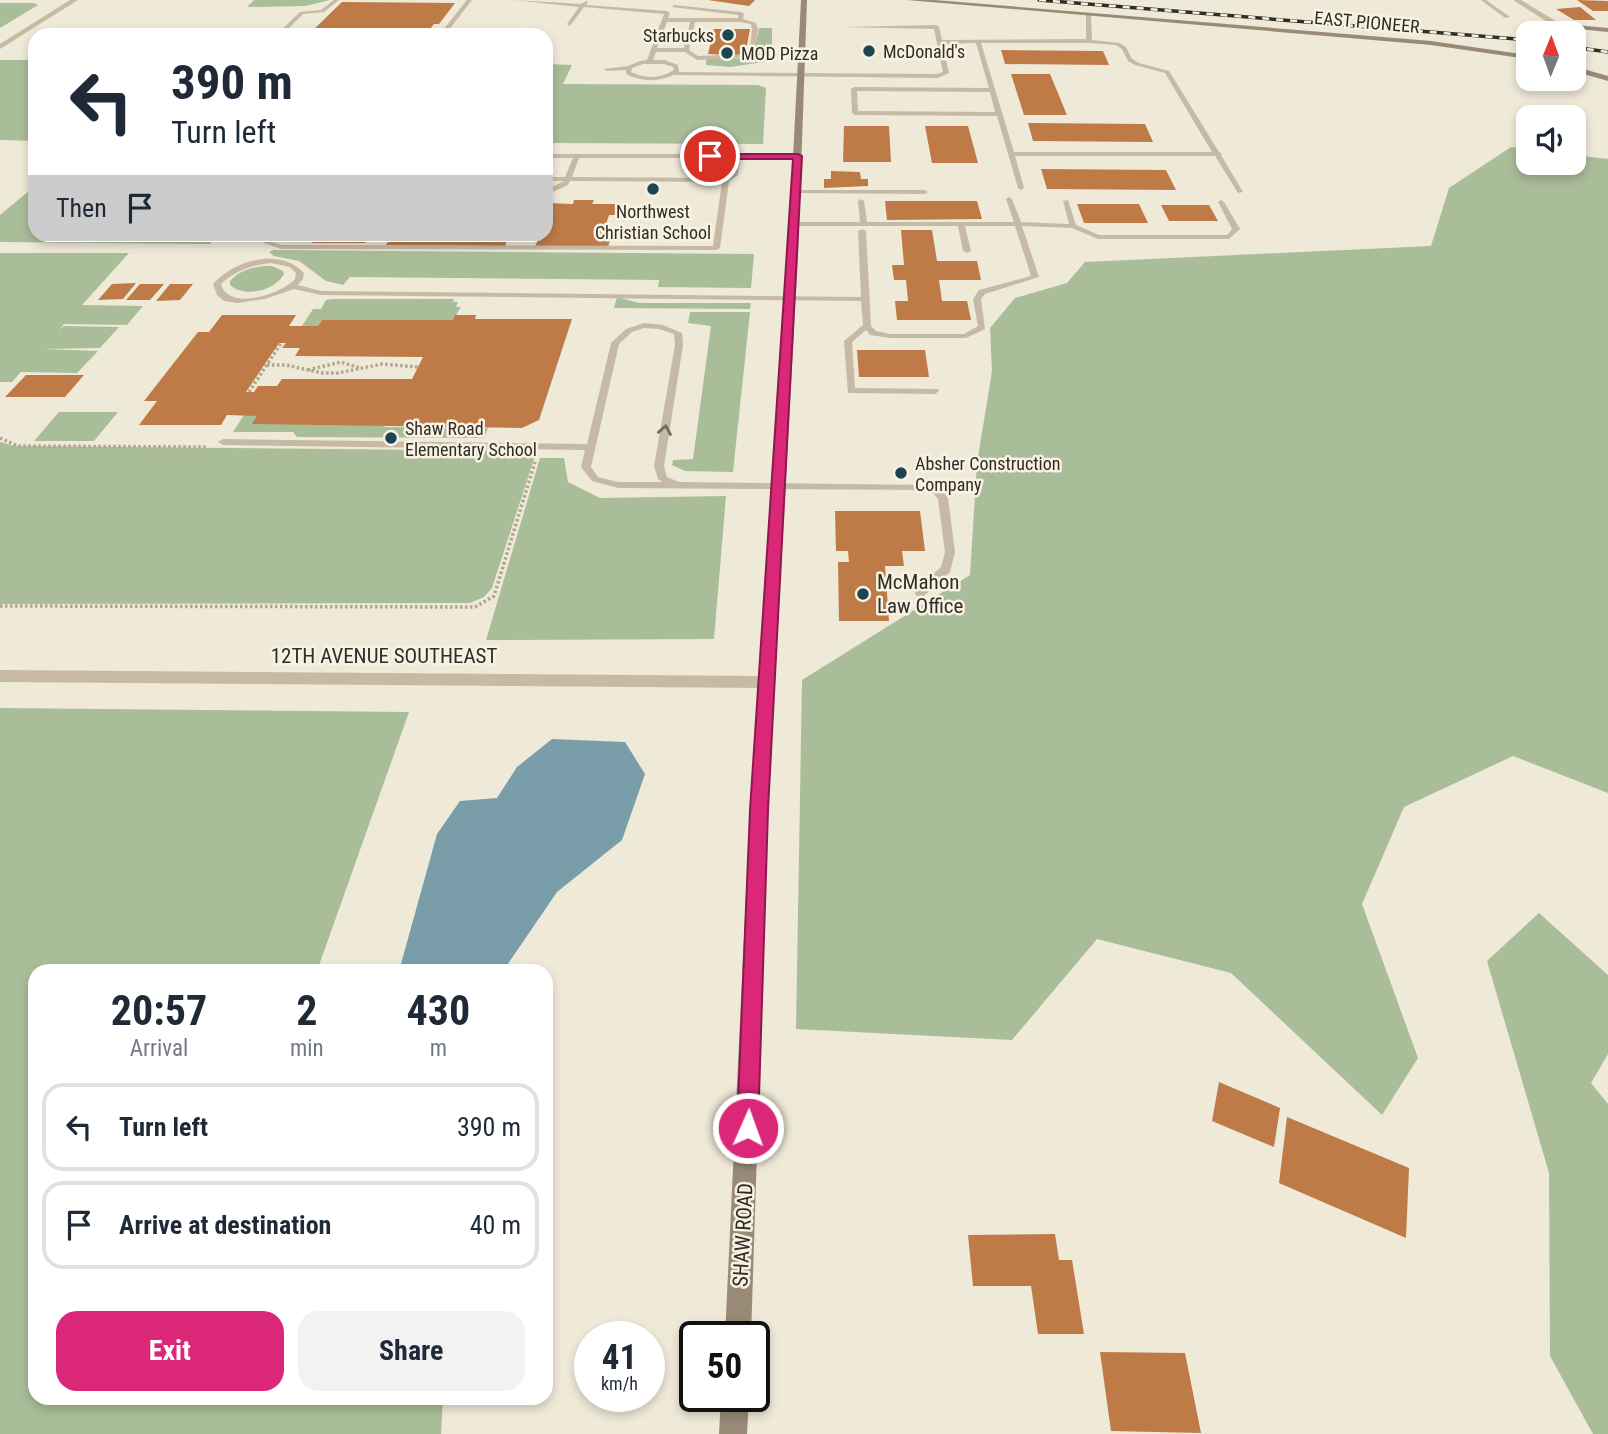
<!DOCTYPE html>
<html lang="en">
<head>
<meta charset="utf-8">
<style>
	:root { --surface:#fff; --page:#f2f2f3; --text:#1f2937; --muted:#747a83; --line:#e0e1e3; --accent:#db2777 }
	body { margin:0; font-family:"Roboto Condensed",sans-serif; background:var(--page); color:var(--text); height:100vh; display:flex; flex-direction:column; font-size:26px; white-space:nowrap }
	* { box-sizing:border-box; margin:0 }
	p { font-size:23px; color:var(--muted) }
	.icon { flex:none; width:38px; height:38px; fill:none; stroke:currentColor; stroke-width:2; stroke-linecap:round; stroke-linejoin:round }
	.map { position:relative; flex:1; overflow:hidden }
	.panel { position:absolute; left:28px; top:964px; width:525px; height:441px; display:flex; flex-direction:column; background:var(--surface); border-radius:21px; box-shadow:0 4px 10px #0003 }
	.panel>* { flex:none }
	.top-card { position:absolute; left:28px; top:28px; width:525px; height:214px; border-radius:21px; box-shadow:0 4px 10px #0003; background:#fff; color:var(--text); overflow:hidden }
	.needle { width:46px; rotate:1deg }
	.buttons { position:absolute; left:1516px; top:21px; display:grid; gap:14px }
	.buttons a { display:grid; place-items:center; width:70px; height:70px; border-radius:14px; background:var(--surface); box-shadow:0 4px 10px #0003; font-size:35px }
	.speed { position:absolute; left:574px; top:1321px; display:flex; gap:14px; font-size:35px; font-weight:700; text-align:center }
	.speed>* { display:grid; place-content:center; width:91px; height:91px; border-radius:50%; background:var(--surface); box-shadow:0 4px 10px #0003; line-height:1 }
	.speed small { font-size:18px; font-weight:400 }
	.speed .limit { border:4px solid #111; border-radius:10px; background:#fff; color:#111 }
	.pin { position:absolute; display:grid; place-items:center; width:60px; height:60px; color:#fff; margin:-30px; border:4px solid #fff; border-radius:50%; box-shadow:0 2px 7px #0007 }
	.me { position:absolute; width:77px; margin:-38px; rotate:2deg; stroke-linejoin:round; filter:drop-shadow(0 0 5px #0008) }
	.turn { display:flex; align-items:center; gap:24px; height:147px; padding:0 28px; font-size:32px }
	.turn .icon { width:91px; height:91px; stroke-width:2.5 }
	.turn b { display:block; font-size:49px; line-height:60px }
	.then { display:flex; align-items:center; height:66px; padding:0 28px; background:#0003; gap:14px; font-size:26px }
	.eta { display:flex; justify-content:space-evenly; align-items:center; height:119px; text-align:center }
	.eta b { font-size:42px; font-weight:700; line-height:49px }
	.button { display:flex; gap:14px; margin-top:auto; padding:14px 28px }
	.button a { flex:1; height:80px; border-radius:21px; background:var(--accent); color:#fff; font-size:28px; font-weight:700; line-height:80px; text-align:center }
	.button a+a { background:var(--page); color:var(--text) }
	ul { padding:0; list-style:none }
	li { display:flex; align-items:center; gap:21px; height:88px; margin:0 14px 10px; padding:0 14px; border:4px solid var(--line); border-radius:21px }
	li div { flex:1 }
	li b { display:block; font-size:26px }
	li em { font-style:normal }
	.map>svg:first-child { display:block }
	.green { fill:#aabd99 }
	.water { fill:#799eaa }
	.building { fill:#be7b47; fill-rule:evenodd }
	.lines { fill:none; stroke-linecap:round; stroke-linejoin:round }
	.path { stroke:#b1a58f; stroke-width:3.5; stroke-dasharray:2.5 2.5; stroke-linecap:butt }
	.lane { fill:#c6baa5; fill-rule:evenodd }
	.street { fill:#c6baa5; fill-rule:evenodd }
	.secondary { fill:#998a77; fill-rule:evenodd }
	.rail-casing { stroke:#322c26; stroke-width:3.5 }
	.rail { stroke:#f7f2e4; stroke-width:2.5; stroke-dasharray:7; stroke-linecap:butt }
	.oneway { stroke:#756c5f }
	.route { fill:#db2777; stroke:#8e194d; stroke-width:2 }
	.poi-dot { fill:#1e4351; stroke:#f7f2e4; stroke-width:2.5 }
	.labels { text-anchor:middle; dominant-baseline:central; stroke-width:5; stroke-linejoin:round; paint-order:stroke }
	.far-street-label { font-size:18px; fill:#322c26; stroke:#f7f2e4 }
	.far-poi-label { font-size:18px; fill:#322c26; stroke:#f7f2e4; text-anchor:start }
	.poi-label { font-size:21px; fill:#322c26; stroke:#f7f2e4; text-anchor:start }
	.street-label { font-size:21px; fill:#322c26; stroke:#f7f2e4 }
</style>
</head>
<body>
<div class="map">
<svg width="1608" height="1434" viewBox="0 0 1608 1434">
	<rect width="100%" height="100%" fill="#efe9d8"/>
	<!-- green -->
	<g class="green">
		<polygon points="254,0 330,0 305,6 247,7"/>
		<polygon points="0,3 34,3 38,5 0,28"/>
		<polygon points="759,28 772,28 772,58 768,61 731,67 706,65 706,59 753,58"/>
		<polygon points="0,60 35,60 35,141 0,140"/>
		<polygon points="546,64 572,65 563,84 758,85 766,88 763,144 546,143"/>
		<polygon points="1511,147 1528,149 1528,163 1573,163 1573,155 1608,159 1608,793 1513,756 1404,807 1362,904 1418,1058 1382,1115 1231,973 1097,939 1012,1040 796,1029 802,680 970,575 977,463 992,371 990,328 1015,298 1067,283 1085,262 1431,246 1449,188"/>
		<polygon points="35,186 35,234 217,235 210,244 0,242 0,215"/>
		<polygon points="273,250 754,254 751,288 658,287 659,280 350,277 343,285 326,281 299,261 274,256 269,252"/>
		<polygon points="0,253 129,253 82,305 143,306 127,325 64,324 59,330 64,326 119,327 100,348 42,349 98,351 77,373 21,372 12,382 0,382"/>
		<path d="M272 266 283 271 284 274C275 291 244 298 230 285V281C241 268 257 266 272 266Z"/>
		<polygon points="617,297 639,303 751,303 750,309 614,308"/>
		<polygon points="332,299 454,299 453,302 458,302 456,307 461,307 453,320 322,320 318,326 302,326 313,309 321,309 326,300"/>
		<polygon points="690,312 750,312 733,472 685,471 672,465 673,460 693,459 711,326 688,323"/>
		<polygon points="59,412 118,412 94,441 34,441"/>
		<polygon points="244,415 381,424 384,427 488,428 484,438 297,437 293,432 233,432"/>
		<polygon points="0,442 15,446 527,451 535,456 492,588 484,597 470,603 0,604"/>
		<polygon points="540,458 564,458 568,482 600,498 726,496 714,639 486,640"/>
		<polygon points="0,708 409,712 317,971 35,971 35,1398 443,1398 441,1434 0,1434"/>
		<polygon points="1539,913 1608,975 1608,1054 1591,1083 1608,1104 1608,1434 1593,1434 1550,1356 1549,1173 1487,961"/>
	</g>
	<!-- water -->
	<polygon class="water" points="552,739 625,742 645,774 622,840 557,892 503,971 399,971 437,834 460,801 497,798 517,767"/>
	<!-- building -->
	<g class="building">
		<polygon points="708,0 755,0 749,6"/>
		<polygon points="1577,0 1608,1 1608,11 1593,11"/>
		<polygon points="342,2 455,3 439,24 434,24 425,35 308,35"/>
		<polygon points="1580,7 1596,20 1574,20 1556,9"/>
		<polygon points="714,29 750,29 745,56 708,54"/>
		<polygon points="1001,50 1103,51 1109,65 1005,64"/>
		<polygon points="1011,74 1050,74 1067,115 1024,115"/>
		<polygon points="1028,123 1145,124 1153,142 1033,141"/>
		<polygon points="844,126 889,126 891,162 843,162"/>
		<polygon points="925,126 968,126 978,163 932,163"/>
		<polygon points="1041,169 1166,170 1176,190 1047,189"/>
		<polygon points="831,171 860,172 861,179 868,179 868,186 824,188 824,179 831,179"/>
		<polygon points="574,200 594,200 592,204 619,204 616,215 609,215 603,234 612,234 608,247 535,246 538,240 507,240 505,246 386,245 393,234 546,234 546,203 573,204"/>
		<polygon points="885,201 977,201 982,219 887,220"/>
		<polygon points="1077,204 1139,204 1148,223 1084,223"/>
		<polygon points="1161,205 1209,205 1218,221 1169,221"/>
		<polygon points="901,230 932,230 937,261 977,261 981,280 939,280 942,301 967,301 971,320 897,320 895,301 908,301 906,280 894,280 892,265 904,265"/>
		<polygon points="318,234 370,234 365,243 312,243"/>
		<polygon points="136,283 123,299 98,300 112,284"/>
		<polygon points="140,284 164,284 150,300 126,300"/>
		<polygon points="170,284 193,284 180,300 156,301"/>
		<path d="M222 315H296L289 326H318L322 320H453L455 315H476L475 319H572L539 420 522 428 252 424 257 416 227 415 221 425H139L157 401H144L198 332H209ZM279 343H286L282 348H300L295 356 423 357 412 379H282L277 386H258L254 392H246Z"/>
		<polygon points="857,350 925,350 929,377 859,377"/>
		<polygon points="26,375 84,375 65,397 5,397"/>
		<polygon points="835,511 920,511 925,551 902,551 904,566 885,566 889,621 839,621 838,562 849,562 848,551 836,551"/>
		<polygon points="1219,1082 1280,1108 1274,1147 1212,1121"/>
		<polygon points="1287,1117 1409,1168 1406,1238 1279,1183"/>
		<polygon points="1055,1234 1059,1260 1072,1260 1084,1334 1038,1334 1031,1286 973,1286 968,1235"/>
		<polygon points="1100,1352 1185,1353 1201,1433 1111,1431"/>
	</g>
	<g class="lines">
		<!-- path -->
		<g class="path">
			<polyline points="267,365 286,365 322,373 338,373 382,364 418,367"/>
			<polyline points="308,370 341,362 360,368"/>
			<polyline points="249,392 281,343"/>
			<polyline points="0,438 18,446 207,447"/>
			<polyline points="0,606 475,607 494,596 535,462"/>
		</g>
		<!-- lane -->
		<g class="lane">
			<polygon points="334,0 339,0 324,12 303,14 282,35 276,35 300,12 321,10"/>
			<polygon points="467,0 472,0 445,35 439,35"/>
			<path d="M513 0 581 4 586 1 588 2 586 5 667 11 670 13 668 18H738V15L672 7 674 5 741 12 744 14 743 19 756 23 758 29 754 57 697 60 685 52H656L653 60H665L678 65 679 72 937 74 943 72 934 29 841 27 936 25 939 27 942 40 1086 39V15L1091 14 1092 40 1119 43 1126 47 1132 59 1139 63 1169 71 1219 152 1222 154 1221 155 1243 192 1238 193 1215 156H1015L1024 188 1021 190 1018 188 997 116 855 115 852 113 851 89 854 87 989 88 976 43 942 44 949 73 938 78 674 75C658 82 642 82 626 74V70L607 71 604 69 628 66 640 61 647 60 664 14 584 7 570 26 567 24 579 7ZM667 22H690L684 48H657ZM695 22H740L751 24 752 29 749 54 698 56 689 50ZM981 43H1089L1116 45 1122 49 1128 61 1135 65 1165 73 1212 152H1014ZM643 64H664L673 67 674 70C660 79 646 79 631 72L632 68ZM857 91 990 92 995 112 858 111Z"/>
			<polygon points="1481,0 1486,0 1510,17 1505,18"/>
			<path d="M546 154H798L801 156 798 158H740L738 175 729 181 720 248 716 250 281 249 264 243 268 234H275L272 242 282 245 713 246 722 182 570 181 568 185 546 195V190L564 181H546V177H565L573 158H546ZM579 158H734L732 174 725 178 572 177Z"/>
			<polygon points="796,190 925,190 928,192 925,194 794,193 794,191"/>
			<path d="M1009 197 1012 199 1021 222 1069 224 1063 201 1068 200 1076 225 1099 235H1227L1232 229 1218 202 1221 200 1224 202 1240 229 1229 239H1098L1072 228 1022 226 1039 277 985 294 981 299 985 329 966 338H890L870 335 866 330 852 342 855 388 938 389 939 391 935 394 848 393 844 341 863 325 861 301 321 295 294 289 265 299 237 303 224 301 217 295 213 284C234 260 280 247 304 273L303 279 298 285 321 291 861 297 858 231 862 229 866 231 871 326 876 331 890 334H964L978 326 973 299 979 290 1031 276 1015 226H965L971 251 967 253 963 251 958 226H794L790 224 794 222H860L858 201 861 199 864 201 867 222H1014L1006 199ZM271 263 290 267 296 273 295 279C282 294 228 312 221 284 235 271 252 265 271 263Z"/>
			<path d="M644 323 663 325 682 333 683 345 664 466 667 477 679 482 929 485 941 489 948 498 955 552 950 572 924 596H916L915 593 916 590 941 567 945 552 938 499 933 493 925 490 618 488 592 481 581 467 585 450 223 445 218 442 223 439 587 444 611 343 626 329ZM644 328 659 329 674 334 675 345 654 466 658 479 662 482H618L598 477 591 467 619 344 632 332Z"/>
		</g>
		<!-- street -->
		<g class="street">
			<polygon points="70,0 78,0 0,49 0,44"/>
			<polygon points="1513,0 1521,0 1562,25 1555,27"/>
			<polygon points="0,670 767,676 773,677 775,682 773,687 767,688 0,682"/>
		</g>
		<!-- secondary -->
		<g class="secondary">
			<polygon points="801,0 807,0 798,256 768,810 751,1337 725,1337 750,810 788,256"/>
			<polygon points="907,0 935,0 1431,41 1528,55 1528,59 1431,45"/>
			<polygon points="1555,23 1608,28 1608,32 1558,27"/>
			<polygon points="1573,34 1586,48 1573,59 1573,52 1578,48 1573,41"/>
			<polygon points="1573,66 1608,76 1608,81 1573,71"/>
			<polygon points="721,1396 749,1396 747,1434 719,1434"/>
		</g>
		<defs>
			<g id="rail">
				<polyline points="1039,0 1528,40"/>
				<polyline points="1573,47 1608,52"/>
			</g>
		</defs>
		<!-- rail casing -->
		<use href="#rail" class="rail-casing"/>
		<!-- rail -->
		<use href="#rail" class="rail"/>
	</g>
	<!-- one-way arrows -->
	<defs><path id="oneway-chevron" d="M-2-3.5L2.5 0L-2 3.5" fill="none" stroke-width="1.6" stroke-linecap="round" stroke-linejoin="round" transform="scale(1.75)"/></defs>
	<use class="oneway" href="#oneway-chevron" transform="translate(665 430) rotate(-80)"/>
	<!-- route -->
	<polygon class="route" points="707,154 798,154 802,156 768,810 758,1128 755,1135 748,1138 740,1135 737,1128 750,810 793,159 710,159"/>
	<!-- markers -->
	<g class="poi-dot">
		<circle cx="728" cy="35" r="7"/>
		<circle cx="869" cy="51" r="7"/>
		<circle cx="727" cy="53" r="7"/>
		<circle cx="653" cy="189" r="7"/>
		<circle cx="391" cy="438" r="7"/>
		<circle cx="901" cy="473" r="7"/>
		<circle cx="863" cy="594" r="7"/>
	</g>
	<g class="labels">
		<!-- far-street labels -->
		<g class="far-street-label">
			<text transform="translate(1367 22) rotate(5)">EAST PIONEER</text>
		</g>
		<!-- far-poi labels -->
		<g class="far-poi-label">
			<text x="714" y="35" text-anchor="end">Starbucks</text>
			<text x="883" y="51">McDonald's</text>
			<text x="741" y="53">MOD Pizza</text>
			<text x="653" y="211" text-anchor="middle">Northwest<tspan x="653" dy="21">Christian School</tspan></text>
			<text x="405" y="428">Shaw Road<tspan x="405" dy="21">Elementary School</tspan></text>
			<text x="915" y="463">Absher Construction<tspan x="915" dy="21">Company</tspan></text>
		</g>
		<!-- poi labels -->
		<g class="poi-label">
			<text x="877" y="582">McMahon<tspan x="877" dy="24">Law Office</tspan></text>
		</g>
		<!-- street labels -->
		<g class="street-label">
			<text x="384" y="656">12TH AVENUE SOUTHEAST</text>
			<text transform="translate(743 1235) rotate(-87)">SHAW ROAD</text>
		</g>
	</g>
</svg>
<div class="buttons">
<a><svg class="needle" viewBox="-14 -14 28 28"><path d="M0-13l5 13h-10z" fill="#e53935"/><path d="M0 13l5-13h-10z" fill="#747a83"/></svg></a>
<a><svg class="icon" aria-label="sound" viewBox="0 0 24 24"><path d="M4 9h4l5-4v14l-5-4H4zM17 9q2 3 0 6"/></svg></a>
</div>
<div class="speed"><div>41<small>km/h</small></div><div class="limit">50</div></div>
<div class="pin" style="left:710px;top:156px;background:#d93025"><svg class="icon" aria-label="arrive" viewBox="0 0 24 24"><path d="M6 21V4h12l-3 4 3 4H6"/></svg></div>
<svg class="me" style="left:748px;top:1128px" viewBox="-20 -20 40 40"><circle r="17" fill="#db2777" stroke="#fff" stroke-width="3"/><path d="M0-11L8 9 0 5-8 9z" fill="#fff"/></svg>
<div class="top-card">
<div class="turn"><svg class="icon" aria-label="left" viewBox="0 0 24 24"><path d="M17 20v-9H6M10 6l-5 5 5 5"/></svg><div><b>390 m</b>Turn left</div></div>
<div class="then">Then<svg class="icon" aria-label="arrive" viewBox="0 0 24 24"><path d="M6 21V4h12l-3 4 3 4H6"/></svg></div>
</div>
<section class="panel">
<div class="eta">
<div><b>20:57</b><p>Arrival</p></div>
<div><b>2</b><p>min</p></div>
<div><b>430</b><p>m</p></div>
</div>
<ul>
<li><svg class="icon" aria-label="left" viewBox="0 0 24 24"><path d="M17 20v-9H6M10 6l-5 5 5 5"/></svg><div><b>Turn left</b></div><em>390 m</em></li>
<li><svg class="icon" aria-label="arrive" viewBox="0 0 24 24"><path d="M6 21V4h12l-3 4 3 4H6"/></svg><div><b>Arrive at destination</b></div><em>40 m</em></li>
</ul>
<div class="button"><a>Exit</a><a>Share</a></div>
</section>
</div>
</body>
</html>
